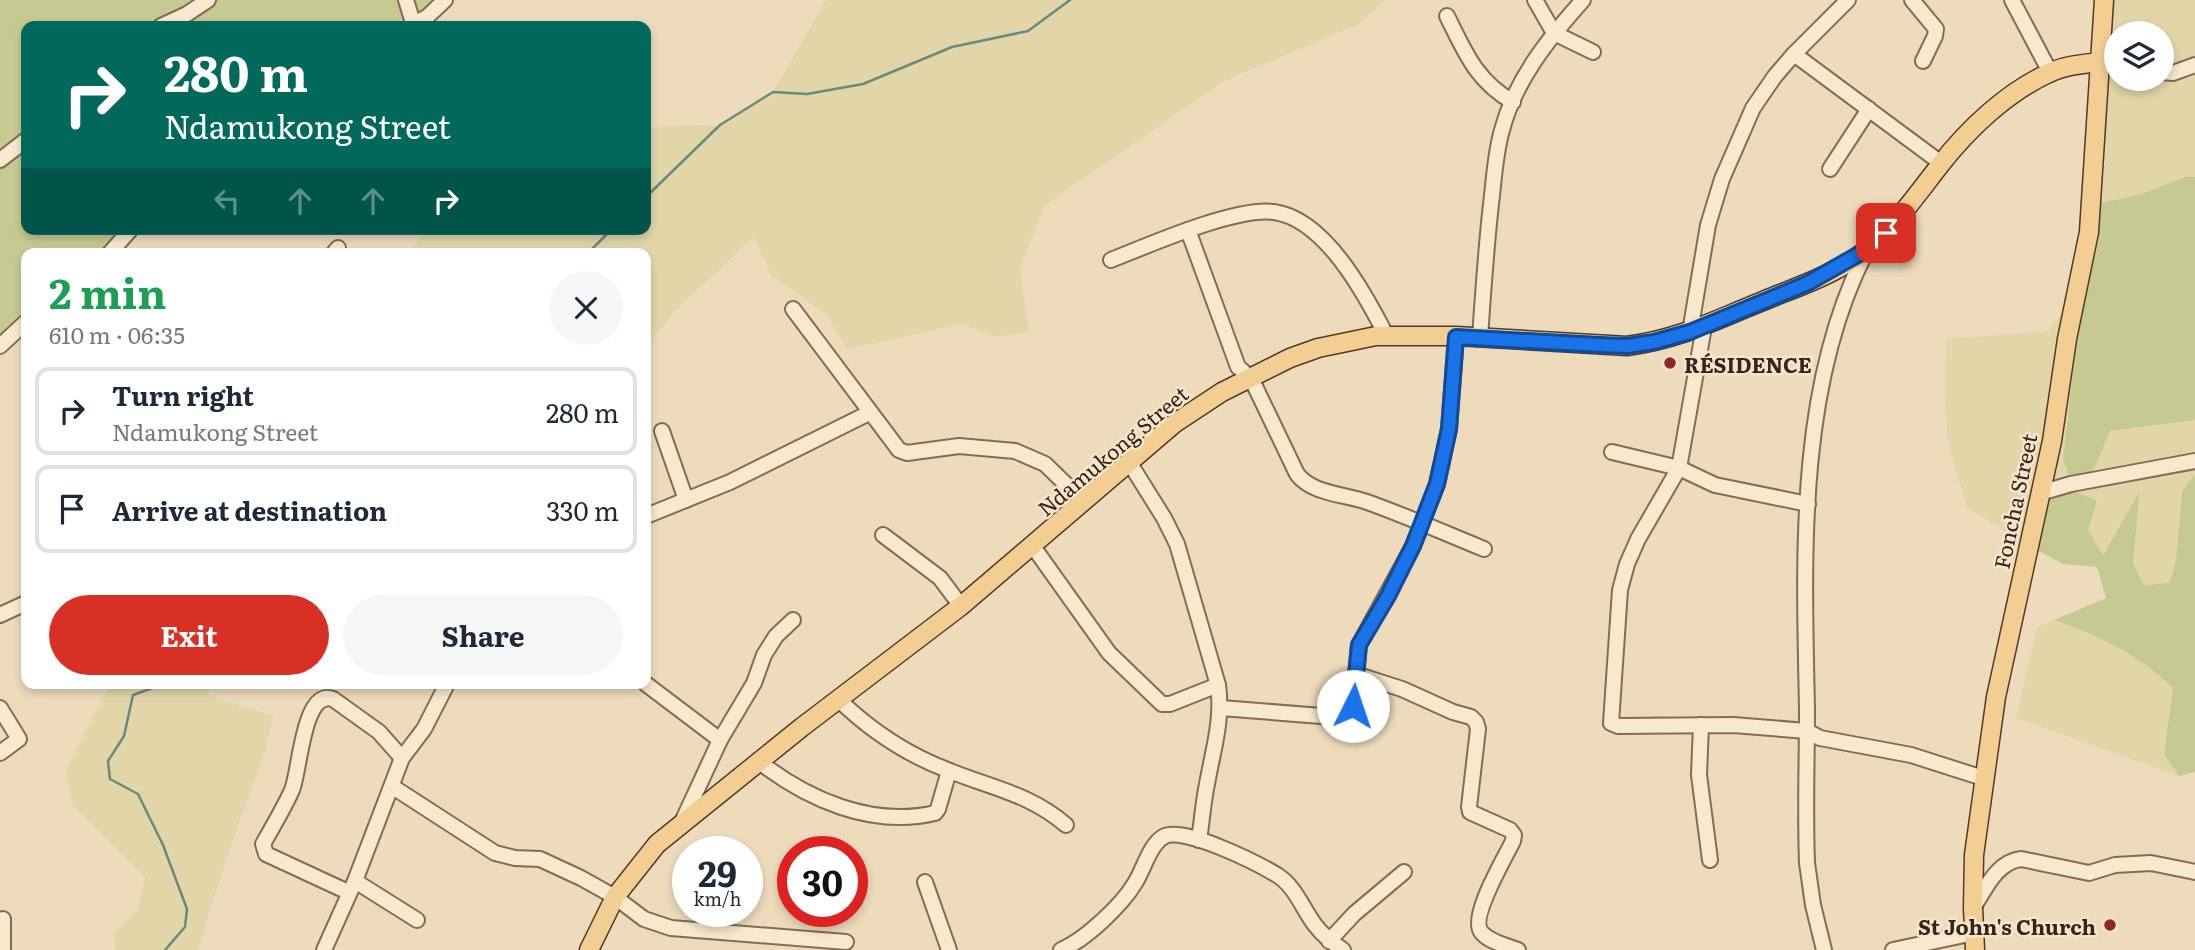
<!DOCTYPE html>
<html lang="en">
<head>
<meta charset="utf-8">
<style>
	:root { --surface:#fff; --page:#f6f6f7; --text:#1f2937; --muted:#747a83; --line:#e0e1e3; --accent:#d93025 }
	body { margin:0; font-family:Literata,serif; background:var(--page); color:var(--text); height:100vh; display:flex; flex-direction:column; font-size:26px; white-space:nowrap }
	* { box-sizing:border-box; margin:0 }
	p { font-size:23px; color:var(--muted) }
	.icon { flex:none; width:38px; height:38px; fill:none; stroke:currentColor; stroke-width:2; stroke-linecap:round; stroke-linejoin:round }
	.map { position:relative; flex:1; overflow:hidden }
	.panel { position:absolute; left:21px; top:248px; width:630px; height:441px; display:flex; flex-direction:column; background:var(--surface); border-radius:14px; box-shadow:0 4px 10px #0003 }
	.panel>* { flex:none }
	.banner { position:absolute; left:21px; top:21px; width:630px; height:214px; border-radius:14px; box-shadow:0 4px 10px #0003; background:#00695c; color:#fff; overflow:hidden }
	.controls { position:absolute; left:2104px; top:21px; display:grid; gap:14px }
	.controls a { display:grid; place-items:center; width:70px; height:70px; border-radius:50%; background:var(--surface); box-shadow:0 4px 10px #0003; font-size:35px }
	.speed { position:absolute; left:672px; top:836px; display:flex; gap:14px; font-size:35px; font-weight:700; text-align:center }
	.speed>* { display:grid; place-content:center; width:91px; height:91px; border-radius:50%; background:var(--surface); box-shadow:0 4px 10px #0003; line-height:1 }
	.speed small { font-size:18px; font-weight:400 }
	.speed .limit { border:10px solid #d22; background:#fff; color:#111 }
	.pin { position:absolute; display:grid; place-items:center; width:60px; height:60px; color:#fff; margin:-30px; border-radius:14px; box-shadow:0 4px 10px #0006 }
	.me { position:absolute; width:77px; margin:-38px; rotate:4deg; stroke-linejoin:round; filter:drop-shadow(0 0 5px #0008) }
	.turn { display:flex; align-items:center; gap:24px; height:147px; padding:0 28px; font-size:32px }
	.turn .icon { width:91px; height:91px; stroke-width:2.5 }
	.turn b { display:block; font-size:49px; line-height:60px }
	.lanes { display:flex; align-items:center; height:66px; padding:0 28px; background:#0003; justify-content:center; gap:35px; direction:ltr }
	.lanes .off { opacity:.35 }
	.round { display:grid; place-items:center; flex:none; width:74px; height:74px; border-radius:37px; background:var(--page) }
	.summary { display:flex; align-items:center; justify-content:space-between; height:119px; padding:0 28px }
	h1 { font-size:42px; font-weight:700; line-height:52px; color:#1e9e55 }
	.button { display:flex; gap:14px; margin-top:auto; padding:14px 28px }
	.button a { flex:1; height:80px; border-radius:42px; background:var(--accent); color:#fff; font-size:28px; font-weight:700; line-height:80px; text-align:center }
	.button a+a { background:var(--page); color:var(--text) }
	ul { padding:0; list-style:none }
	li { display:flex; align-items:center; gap:21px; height:88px; margin:0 14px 10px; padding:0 14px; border:4px solid var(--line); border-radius:14px }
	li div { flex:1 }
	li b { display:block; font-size:26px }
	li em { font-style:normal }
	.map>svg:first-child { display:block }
	.farmland { fill:#e2d6a9; fill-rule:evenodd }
	.green { fill:#c7ca90 }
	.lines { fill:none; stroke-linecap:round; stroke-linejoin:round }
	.stream { stroke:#688b80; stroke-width:2.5 }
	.minor-casing { stroke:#846c56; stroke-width:18 }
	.major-casing { stroke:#513a2b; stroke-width:21 }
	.minor { stroke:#f8e9ce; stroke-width:14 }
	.major { stroke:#f2ce92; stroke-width:18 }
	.route-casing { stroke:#114b97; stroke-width:18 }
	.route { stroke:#1a73e8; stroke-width:12 }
	.poi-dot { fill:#93262e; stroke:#f5e6cb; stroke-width:2.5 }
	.labels { text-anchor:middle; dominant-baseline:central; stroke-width:5; stroke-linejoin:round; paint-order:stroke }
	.poi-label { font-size:21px; font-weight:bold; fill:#33251b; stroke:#f5e6cb; text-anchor:start }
	.street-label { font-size:21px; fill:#33251b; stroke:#f5e6cb }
</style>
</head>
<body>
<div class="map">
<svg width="2195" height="950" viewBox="0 0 2195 950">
	<rect width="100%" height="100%" fill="#eddbbc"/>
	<!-- farmland -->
	<g class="farmland">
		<polygon points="826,0 1385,0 1359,24 1224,81 1045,205 1020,268 1029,332 995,337 962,324 847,349 827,315 771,275 754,237 674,312 646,347 646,254 407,254 428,229 646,229 646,127 720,125 773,92"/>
		<path d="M2104 0H2195V177H2185L2142 194 2092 205ZM2116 33H2161V79H2116Z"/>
		<polygon points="2084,259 2063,458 2070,484 2094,469 2109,431 2195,420 2195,474 2181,491 2176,560 2171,582 2144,586 2133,563 2140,493 2102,555 2088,530 2028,545 1967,508 1948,443 1945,409 1946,339 2049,331 2074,292"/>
		<polygon points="2054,620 2096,635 2154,669 2173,688 2164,754 2179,776 2016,718 2037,627"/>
		<polygon points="110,684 210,684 208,695 273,716 266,748 227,857 198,950 116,950 114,933 138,909 145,877 73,805 66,772"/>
	</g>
	<!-- green -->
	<g class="green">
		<polygon points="0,0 433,0 415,16 417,26 26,26 26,229 131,229 105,254 26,254 26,319 0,336"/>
		<polygon points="2185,177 2195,177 2195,420 2110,431 2094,469 2071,484 2063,458 2092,205 2142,194"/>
		<path d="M2195 474V772L2179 776 2164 754 2173 688C2140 655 2097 635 2054 620L2106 598 2097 567 2063 564 2028 545 2040 493 2063 486 2097 501 2088 530 2103 555 2140 491 2133 563 2144 586 2170 582 2176 560 2182 491Z"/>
	</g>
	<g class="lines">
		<!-- stream -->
		<g class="stream">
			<polyline points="646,197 720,125 773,92 807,94 863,84 952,47 1028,31 1070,0"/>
			<polyline points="587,254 612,229"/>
			<polyline points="164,684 133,695 124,736 108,761 110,779 138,794 163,845 187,909 185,927 165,950"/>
		</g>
		<defs>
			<g id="minor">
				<polyline points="406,0 414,26"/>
				<polyline points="1535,0 1554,33 1593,52"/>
				<polyline points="1912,0 1936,29 1935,36 1923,61"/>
				<polyline points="2012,0 2050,72"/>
				<path d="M1447 16C1465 52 1476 81 1513 102"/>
				<polyline points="161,26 187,14 208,0"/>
				<polyline points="410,26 427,17 445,0"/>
				<polyline points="1794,54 1941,163"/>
				<polyline points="2101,62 2116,64"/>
				<polyline points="2161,72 2173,73 2195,65"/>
				<polyline points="0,160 26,140"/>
				<polyline points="1830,169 1869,109"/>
				<path d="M1188 230 1238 367 1251 378 1297 474C1312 494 1344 494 1367 502 1406 516 1445 533 1484 549"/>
				<polyline points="109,254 131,229"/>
				<polyline points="333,254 338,248"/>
				<path d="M1111 260C1149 245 1235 207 1274 212 1325 219 1365 294 1386 335"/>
				<polyline points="793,309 899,450 907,453 959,446 1015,451 1045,464 1084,502"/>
				<polyline points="1704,327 1679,468 1638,539 1627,564 1620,590 1611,723 1618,726 1733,725 1807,731 1820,738 1911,755 1983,778"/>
				<polyline points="1690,332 1708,225 1722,179 1753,108 1775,76 1794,54 1848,0"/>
				<path d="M1480 338C1483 293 1486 249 1491 204 1494 180 1495 154 1502 130 1515 80 1549 38 1583 0"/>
				<polyline points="0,346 26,322"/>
				<polyline points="662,431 686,500"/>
				<polyline points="1612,452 1679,468 1715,485 1808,504"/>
				<path d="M1129 462 1164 518 1177 544 1218 685C1223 720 1213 750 1207 784 1203 803 1202 821 1199 840"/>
				<polyline points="2040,493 2071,484 2195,461"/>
				<polyline points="646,516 730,482 869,413"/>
				<polyline points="883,535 940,578 961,606"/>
				<polyline points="1032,545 1109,653 1162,704 1170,704 1218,685"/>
				<polyline points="0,615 26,603"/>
				<path d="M1355 674 1402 689 1453 712 1471 717 1476 722 1478 729 1469 807 1470 812 1510 830 1514 835 1513 841C1505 858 1468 919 1482 933 1490 942 1507 946 1518 950"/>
				<polyline points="646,684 720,740"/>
				<path d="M838 699C871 731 907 755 950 771 992 788 1030 794 1066 825"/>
				<polyline points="0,708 19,739 0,753"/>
				<polyline points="1221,708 1334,717 1351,714 1353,706 1359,645 1413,546 1437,484 1449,429 1456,336"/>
				<polyline points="1701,725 1699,775 1710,860"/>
				<path d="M758 761C807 799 871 828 935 813L938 809 949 771"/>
				<polyline points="393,787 495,853 515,858 540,859 581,878 615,897 644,919 671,928 846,942"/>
				<polyline points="682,822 720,740 754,683 764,655 776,636 793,620"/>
				<polyline points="355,881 417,920"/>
				<polyline points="925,882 949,950"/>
				<path d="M348 892 266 854 263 844C273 826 284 808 292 790 300 771 303 688 333 699L379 732 402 758"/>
				<path d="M1973 908C1985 890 1996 862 2021 859L2089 873 2115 865 2151 863 2195 872"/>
				<polyline points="1329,941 1354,914 1404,872"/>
				<polyline points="3,950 3,919"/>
				<polyline points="324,950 355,881 402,758 424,729 447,684"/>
				<path d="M1061 950C1085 940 1122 905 1135 883 1144 869 1149 846 1163 837 1182 825 1257 863 1277 875 1296 887 1302 908 1315 925 1323 936 1333 943 1343 950"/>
				<path d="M1824 950 1813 905 1807 863C1805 811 1807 760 1807 709 1804 560 1796 386 1867 250"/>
				<polyline points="1893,950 1974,933"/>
			</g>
			<g id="major">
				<path d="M589 950 615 897 657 844 802 727 961 606 1175 423 1222 392 1290 358 1318 348 1376 336H1456L1627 346C1680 339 1715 320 1763 301 1799 286 1841 273 1871 246 1898 222 1918 193 1940 165 1968 129 2007 92 2049 73 2065 65 2084 64 2101 62"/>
				<polyline points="1975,950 1973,908 1974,855 1996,697 2052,441 2067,339 2089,232 2104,0"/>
			</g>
		</defs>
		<!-- minor casing -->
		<use href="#minor" class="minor-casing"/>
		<!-- major casing -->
		<use href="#major" class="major-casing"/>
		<!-- minor -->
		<use href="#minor" class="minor"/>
		<!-- major -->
		<use href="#major" class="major"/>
	</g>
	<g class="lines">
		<defs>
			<polyline id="route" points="1353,706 1359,645 1388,596 1413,546 1437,484 1449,429 1456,337 1600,345 1627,346 1654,342 1690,332 1808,283 1868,249 1886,233"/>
		</defs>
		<!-- route casing -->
		<use href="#route" class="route-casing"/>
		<!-- route -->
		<use href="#route" class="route"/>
	</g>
	<!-- markers -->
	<g class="poi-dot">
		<circle cx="1670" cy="363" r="7"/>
		<circle cx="2110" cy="925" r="7"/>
	</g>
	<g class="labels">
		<!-- poi labels -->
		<g class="poi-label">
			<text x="1684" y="363">RÉSIDENCE</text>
			<text x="2096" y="925" text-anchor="end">St John's Church</text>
		</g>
		<!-- street labels -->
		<g class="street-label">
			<text transform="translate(1112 450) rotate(-40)">Ndamukong Street</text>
			<text transform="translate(2014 501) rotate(-78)">Foncha Street</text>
		</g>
	</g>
</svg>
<div class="controls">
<a><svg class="icon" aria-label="layers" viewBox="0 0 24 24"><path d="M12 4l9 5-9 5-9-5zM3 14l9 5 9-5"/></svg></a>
</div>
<div class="speed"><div>29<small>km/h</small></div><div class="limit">30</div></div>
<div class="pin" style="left:1886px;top:233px;background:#d93025"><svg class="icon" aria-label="arrive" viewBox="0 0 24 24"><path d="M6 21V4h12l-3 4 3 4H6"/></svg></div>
<svg class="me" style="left:1353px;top:706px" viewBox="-20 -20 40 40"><circle r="19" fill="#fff"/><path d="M0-13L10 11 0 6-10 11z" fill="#1a73e8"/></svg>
<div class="banner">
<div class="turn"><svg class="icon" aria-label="right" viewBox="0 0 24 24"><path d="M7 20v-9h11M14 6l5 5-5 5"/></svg><div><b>280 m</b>Ndamukong Street</div></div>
<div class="lanes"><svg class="icon off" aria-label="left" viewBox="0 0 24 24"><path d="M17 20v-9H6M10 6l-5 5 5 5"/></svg><svg class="icon off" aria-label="ahead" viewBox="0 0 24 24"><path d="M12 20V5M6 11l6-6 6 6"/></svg><svg class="icon off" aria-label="ahead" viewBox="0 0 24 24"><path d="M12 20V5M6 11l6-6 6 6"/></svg><svg class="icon" aria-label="right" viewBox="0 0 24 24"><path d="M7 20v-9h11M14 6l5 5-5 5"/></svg></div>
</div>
<section class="panel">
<div class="summary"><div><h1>2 min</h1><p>610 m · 06:35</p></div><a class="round"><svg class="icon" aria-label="close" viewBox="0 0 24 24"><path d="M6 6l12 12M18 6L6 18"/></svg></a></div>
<ul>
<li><svg class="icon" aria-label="right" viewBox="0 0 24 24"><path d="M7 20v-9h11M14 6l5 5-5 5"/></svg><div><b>Turn right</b><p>Ndamukong Street</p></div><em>280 m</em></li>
<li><svg class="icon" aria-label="arrive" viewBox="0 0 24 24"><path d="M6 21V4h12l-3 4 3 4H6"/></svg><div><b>Arrive at destination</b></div><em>330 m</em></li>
</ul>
<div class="button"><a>Exit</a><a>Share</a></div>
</section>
</div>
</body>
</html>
